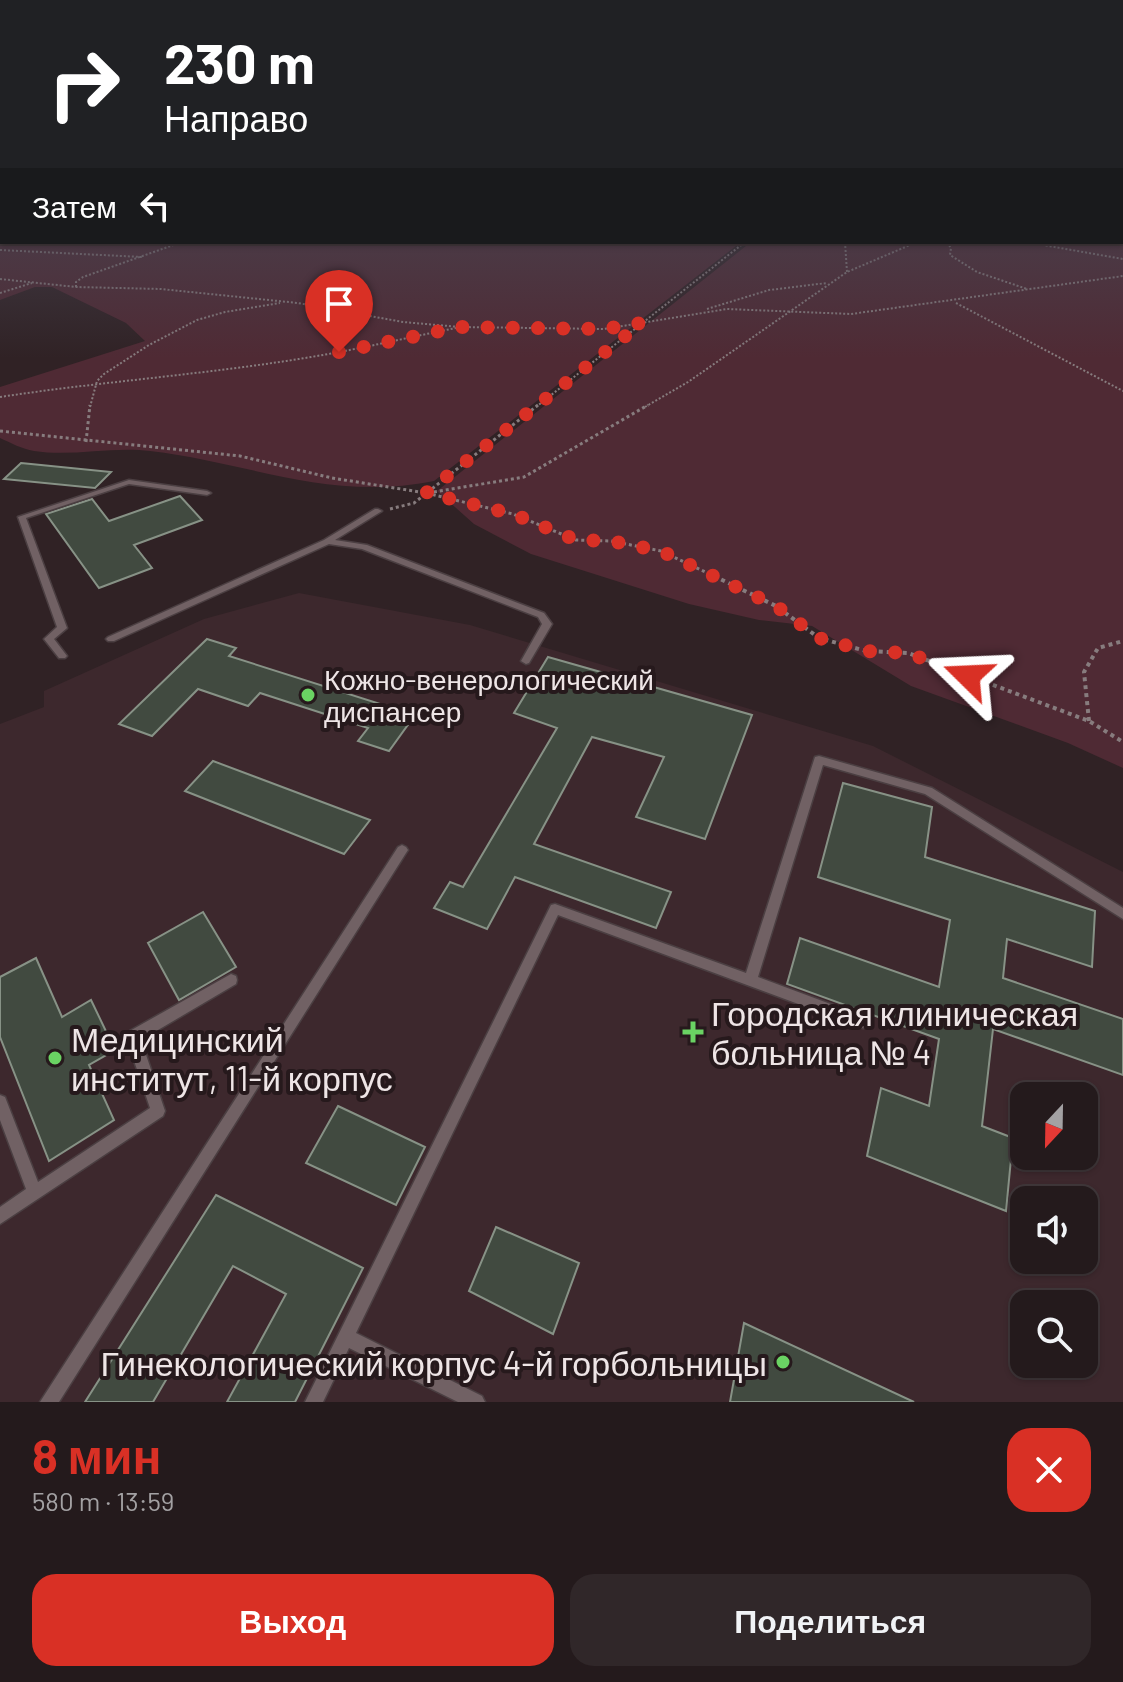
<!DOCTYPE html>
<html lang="ru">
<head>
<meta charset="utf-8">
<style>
	:root { --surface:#241a1c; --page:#302729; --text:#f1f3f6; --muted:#a3a1a3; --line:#41383b; --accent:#d93025 }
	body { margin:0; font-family:Barlow,sans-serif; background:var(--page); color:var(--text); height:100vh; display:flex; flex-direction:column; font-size:30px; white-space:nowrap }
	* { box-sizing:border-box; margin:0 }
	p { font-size:26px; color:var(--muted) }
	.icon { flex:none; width:44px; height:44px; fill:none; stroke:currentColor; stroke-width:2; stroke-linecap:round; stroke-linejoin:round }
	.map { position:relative; height:1402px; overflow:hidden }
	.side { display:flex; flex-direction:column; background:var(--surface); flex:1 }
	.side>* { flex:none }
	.top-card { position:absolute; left:0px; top:0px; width:1124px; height:244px; box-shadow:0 2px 6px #0004,0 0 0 2px var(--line); background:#202124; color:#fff; overflow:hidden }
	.needle { width:52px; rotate:202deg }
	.fabs { position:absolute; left:1010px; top:1082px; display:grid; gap:16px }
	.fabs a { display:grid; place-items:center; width:88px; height:88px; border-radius:16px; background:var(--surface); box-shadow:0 2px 6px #0004,0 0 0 2px var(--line); font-size:40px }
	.pin { position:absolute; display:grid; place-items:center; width:68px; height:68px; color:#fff; margin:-82px -34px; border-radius:50% 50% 50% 0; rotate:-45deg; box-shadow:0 0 8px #0007 }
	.pin .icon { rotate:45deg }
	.me { position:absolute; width:88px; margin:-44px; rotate:291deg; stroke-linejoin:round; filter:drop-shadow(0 0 6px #0008) }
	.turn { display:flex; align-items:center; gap:28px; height:168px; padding:0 32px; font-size:36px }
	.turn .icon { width:104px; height:104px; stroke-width:2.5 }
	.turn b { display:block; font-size:56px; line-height:68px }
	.then { display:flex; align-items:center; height:76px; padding:0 32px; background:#0003; gap:16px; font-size:30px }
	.round { display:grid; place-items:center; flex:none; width:84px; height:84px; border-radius:24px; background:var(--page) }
	.head { display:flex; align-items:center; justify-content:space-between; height:136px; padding:0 32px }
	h1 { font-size:48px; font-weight:700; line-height:60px; color:var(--accent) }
	.button { display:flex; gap:16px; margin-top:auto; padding:16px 32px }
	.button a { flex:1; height:92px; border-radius:24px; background:var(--accent); color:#fff; font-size:32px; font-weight:700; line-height:92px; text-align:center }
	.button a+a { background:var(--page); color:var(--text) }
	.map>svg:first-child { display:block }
	.built { fill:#3d282d; fill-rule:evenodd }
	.green { fill:#4f2a34 }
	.building { fill:#414a40; stroke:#879286; stroke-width:2 }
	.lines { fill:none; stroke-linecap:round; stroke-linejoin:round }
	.lane-casing { stroke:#4b3f42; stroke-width:3 }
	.path-far2 { stroke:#877c7e; stroke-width:2; stroke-dasharray:2 2; stroke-linecap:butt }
	.path-far1 { stroke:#877c7e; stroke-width:3; stroke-dasharray:3 3; stroke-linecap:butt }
	.path { stroke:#877c7e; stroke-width:4; stroke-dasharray:4 4; stroke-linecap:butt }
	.lane { fill:#716164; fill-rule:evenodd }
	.route { stroke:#d93025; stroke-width:14; stroke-dasharray:0 25.2 }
	.poi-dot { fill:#6ad363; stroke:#26191c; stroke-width:3 }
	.labels { text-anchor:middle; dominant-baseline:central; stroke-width:8; stroke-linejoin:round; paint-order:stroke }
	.poi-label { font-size:28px; fill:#eee5e6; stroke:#26191c; text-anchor:start }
	.near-poi-label { font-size:34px; fill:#eee5e6; stroke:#26191c; text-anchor:start }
</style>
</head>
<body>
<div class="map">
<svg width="1123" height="1402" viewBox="0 0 1123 1402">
	<rect width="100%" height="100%" fill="#302225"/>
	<!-- built -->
	<path class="built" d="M299 593 470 625 873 746 1123 872V1402H0V724L44 707V691L204 619ZM1024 1096H1084V1156H1024ZM1024 1200H1084V1260H1024ZM1024 1304H1084V1364H1024Z"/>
	<!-- green -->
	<g class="green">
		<path d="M0 161 2 242H741L434 481C329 502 252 463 150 451 112 446 72 457 34 451 22 449 11 443 0 438V387L145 341 126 323 52 287H35L0 300Z"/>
		<polygon points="1123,211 1123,768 1068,743 911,686 812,626 759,620 689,604 531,554 474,524 437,491 751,242 1122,242"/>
	</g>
	<!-- building -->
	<g class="building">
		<polygon points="21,463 111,472 95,488 4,479"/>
		<polygon points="180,496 202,520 134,545 152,568 99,588 46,514 92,499 109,521"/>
		<polygon points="207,639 236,648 229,656 415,715 389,751 358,741 368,728 260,693 248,706 198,689 152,736 119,724"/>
		<polygon points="548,657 752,715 705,839 636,817 664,757 592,737 534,844 671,892 656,928 515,877 487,929 434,908 450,882 463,887 557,728 514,713"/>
		<polygon points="213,761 370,820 344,854 185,791"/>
		<polygon points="843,783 932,807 925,857 1095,911 1092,967 1007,939 1003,978 1123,1019 1123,1075 993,1029 982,1126 1013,1138 1006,1211 867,1156 881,1088 929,1106 939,1039 787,984 800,938 939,987 950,920 818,877"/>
		<polygon points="203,912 236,967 179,1000 148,943"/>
		<polygon points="36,958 62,1017 91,1000 115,1050 89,1065 114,1120 49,1161 0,1037 0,977"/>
		<polygon points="338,1106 425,1147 396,1205 306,1163"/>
		<polygon points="216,1195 363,1268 295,1402 227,1402 286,1294 233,1266 153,1402 85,1402"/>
		<polygon points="496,1227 579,1263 553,1334 469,1291"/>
		<polygon points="744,1323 914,1402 730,1402"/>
	</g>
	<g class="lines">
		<defs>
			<g id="lane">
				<polygon points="129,480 207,491 211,493 207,495 129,484 26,518 67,628 54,639 67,656 65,658 59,658 44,639 57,627 18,517"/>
				<polygon points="375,509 378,509 382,511 335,540 367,545 544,613 552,624 529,663 526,664 521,661 542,624 538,617 362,549 329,544 114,641 108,641 106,639 108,637 324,540"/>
				<polygon points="819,756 932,788 1123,908 1123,919 925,794 823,765 758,977 868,1018 870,1022 868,1026 863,1028 558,915 356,1333 482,1396 485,1402 458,1402 349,1348 323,1402 305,1402 551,905 555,904 746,973 814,760 815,757"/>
				<polygon points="402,845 406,847 408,850 406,853 59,1402 40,1402 398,847"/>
				<polygon points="231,974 236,976 237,980 236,984 141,1040 165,1111 163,1116 0,1224 0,1207 26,1189 0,1120 0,1095 5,1097 38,1182 150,1108 126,1037 128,1032"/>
			</g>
		</defs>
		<!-- lane casing -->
		<use href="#lane" class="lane-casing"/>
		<!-- path-far2 -->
		<g class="path-far2">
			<polyline points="845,242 847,272"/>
			<polyline points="947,242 951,248 950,255 977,272 1027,289"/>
			<polyline points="1026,242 1123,259"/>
			<polyline points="0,250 142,257"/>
			<polyline points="0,279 76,287 161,289 298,303 403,322 460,327 604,329 727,309 851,314 1123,276"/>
			<polyline points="76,287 76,282 83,277 182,242"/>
			<polyline points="0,293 32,283"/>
			<polyline points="956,303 1123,391"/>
			<polyline points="707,309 769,290 827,283"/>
			<path d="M0 397C105 381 212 374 317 356 364 348 410 337 456 328"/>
			<polyline points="90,407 97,381 104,374 149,345 197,320 225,312 280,303"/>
			<polyline points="536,407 745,242"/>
			<polyline points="645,407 688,382 847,272 917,242"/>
		</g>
		<!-- path-far1 -->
		<g class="path-far1">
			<polyline points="0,431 240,456 332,478 426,493 513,514 576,540 611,541 661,551 718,578"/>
			<polyline points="86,442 90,405"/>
			<polyline points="428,493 524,477 648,405"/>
			<polyline points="390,509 414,503 538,405"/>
		</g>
		<!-- path -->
		<g class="path">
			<polyline points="714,576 776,606 819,638 866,651 908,653 1089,721 1123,742"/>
			<polyline points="1089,721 1084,672 1098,648 1123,641"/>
		</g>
		<!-- lane -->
		<use href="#lane" class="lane"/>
	</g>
	<!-- sky -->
	<linearGradient id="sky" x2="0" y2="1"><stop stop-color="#1a1314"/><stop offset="0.45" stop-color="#484451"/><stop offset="1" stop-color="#484451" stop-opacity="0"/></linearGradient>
	<rect width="1123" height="358" fill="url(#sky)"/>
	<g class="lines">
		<!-- route -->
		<polyline class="route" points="339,352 460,327 604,329 642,323 426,493 513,514 576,540 611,541 661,551 776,606 819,638 866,651 908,653 968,676"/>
	</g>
	<!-- markers -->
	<g class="poi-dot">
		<circle cx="308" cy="695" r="8"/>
		<path d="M689 1020h8v8h8v8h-8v8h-8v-8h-8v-8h8z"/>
		<circle cx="55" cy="1058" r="8"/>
		<circle cx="783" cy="1362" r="8"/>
	</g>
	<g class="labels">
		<!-- poi labels -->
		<g class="poi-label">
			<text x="324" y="679">Кожно-венерологический<tspan x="324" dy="32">диспансер</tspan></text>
		</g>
		<!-- near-poi labels -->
		<g class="near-poi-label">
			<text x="711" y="1012">Городская клиническая<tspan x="711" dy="39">больница № 4</tspan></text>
			<text x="71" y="1038">Медицинский<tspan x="71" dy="39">институт, 11-й корпус</tspan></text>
			<text x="767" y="1362" text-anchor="end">Гинекологический корпус 4-й горбольницы</text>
		</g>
	</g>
</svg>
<div class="fabs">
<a><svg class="needle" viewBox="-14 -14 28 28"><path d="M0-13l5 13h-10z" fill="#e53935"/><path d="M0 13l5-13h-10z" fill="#a3a1a3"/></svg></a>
<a><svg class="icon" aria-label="sound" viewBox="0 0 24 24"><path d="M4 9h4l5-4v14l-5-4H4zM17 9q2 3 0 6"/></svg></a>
<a><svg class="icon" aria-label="search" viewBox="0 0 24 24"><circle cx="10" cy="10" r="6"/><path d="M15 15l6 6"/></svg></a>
</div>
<div class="pin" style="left:339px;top:352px;background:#d93025"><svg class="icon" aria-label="arrive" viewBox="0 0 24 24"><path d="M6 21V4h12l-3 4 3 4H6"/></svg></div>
<svg class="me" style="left:968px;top:676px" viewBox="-20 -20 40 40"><path d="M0-17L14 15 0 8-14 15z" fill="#d93025" stroke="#fff" stroke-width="4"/></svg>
<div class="top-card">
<div class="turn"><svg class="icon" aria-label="right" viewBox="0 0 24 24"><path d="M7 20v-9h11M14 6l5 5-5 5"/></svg><div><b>230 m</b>Направо</div></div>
<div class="then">Затем<svg class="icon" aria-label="left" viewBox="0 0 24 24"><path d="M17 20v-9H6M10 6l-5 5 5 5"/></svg></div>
</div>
</div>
<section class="side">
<div class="head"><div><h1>8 мин</h1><p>580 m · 13:59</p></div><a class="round" style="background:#d93025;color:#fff"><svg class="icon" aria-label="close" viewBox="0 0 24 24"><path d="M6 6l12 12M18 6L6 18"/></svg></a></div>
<div class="button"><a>Выход</a><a>Поделиться</a></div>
</section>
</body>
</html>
